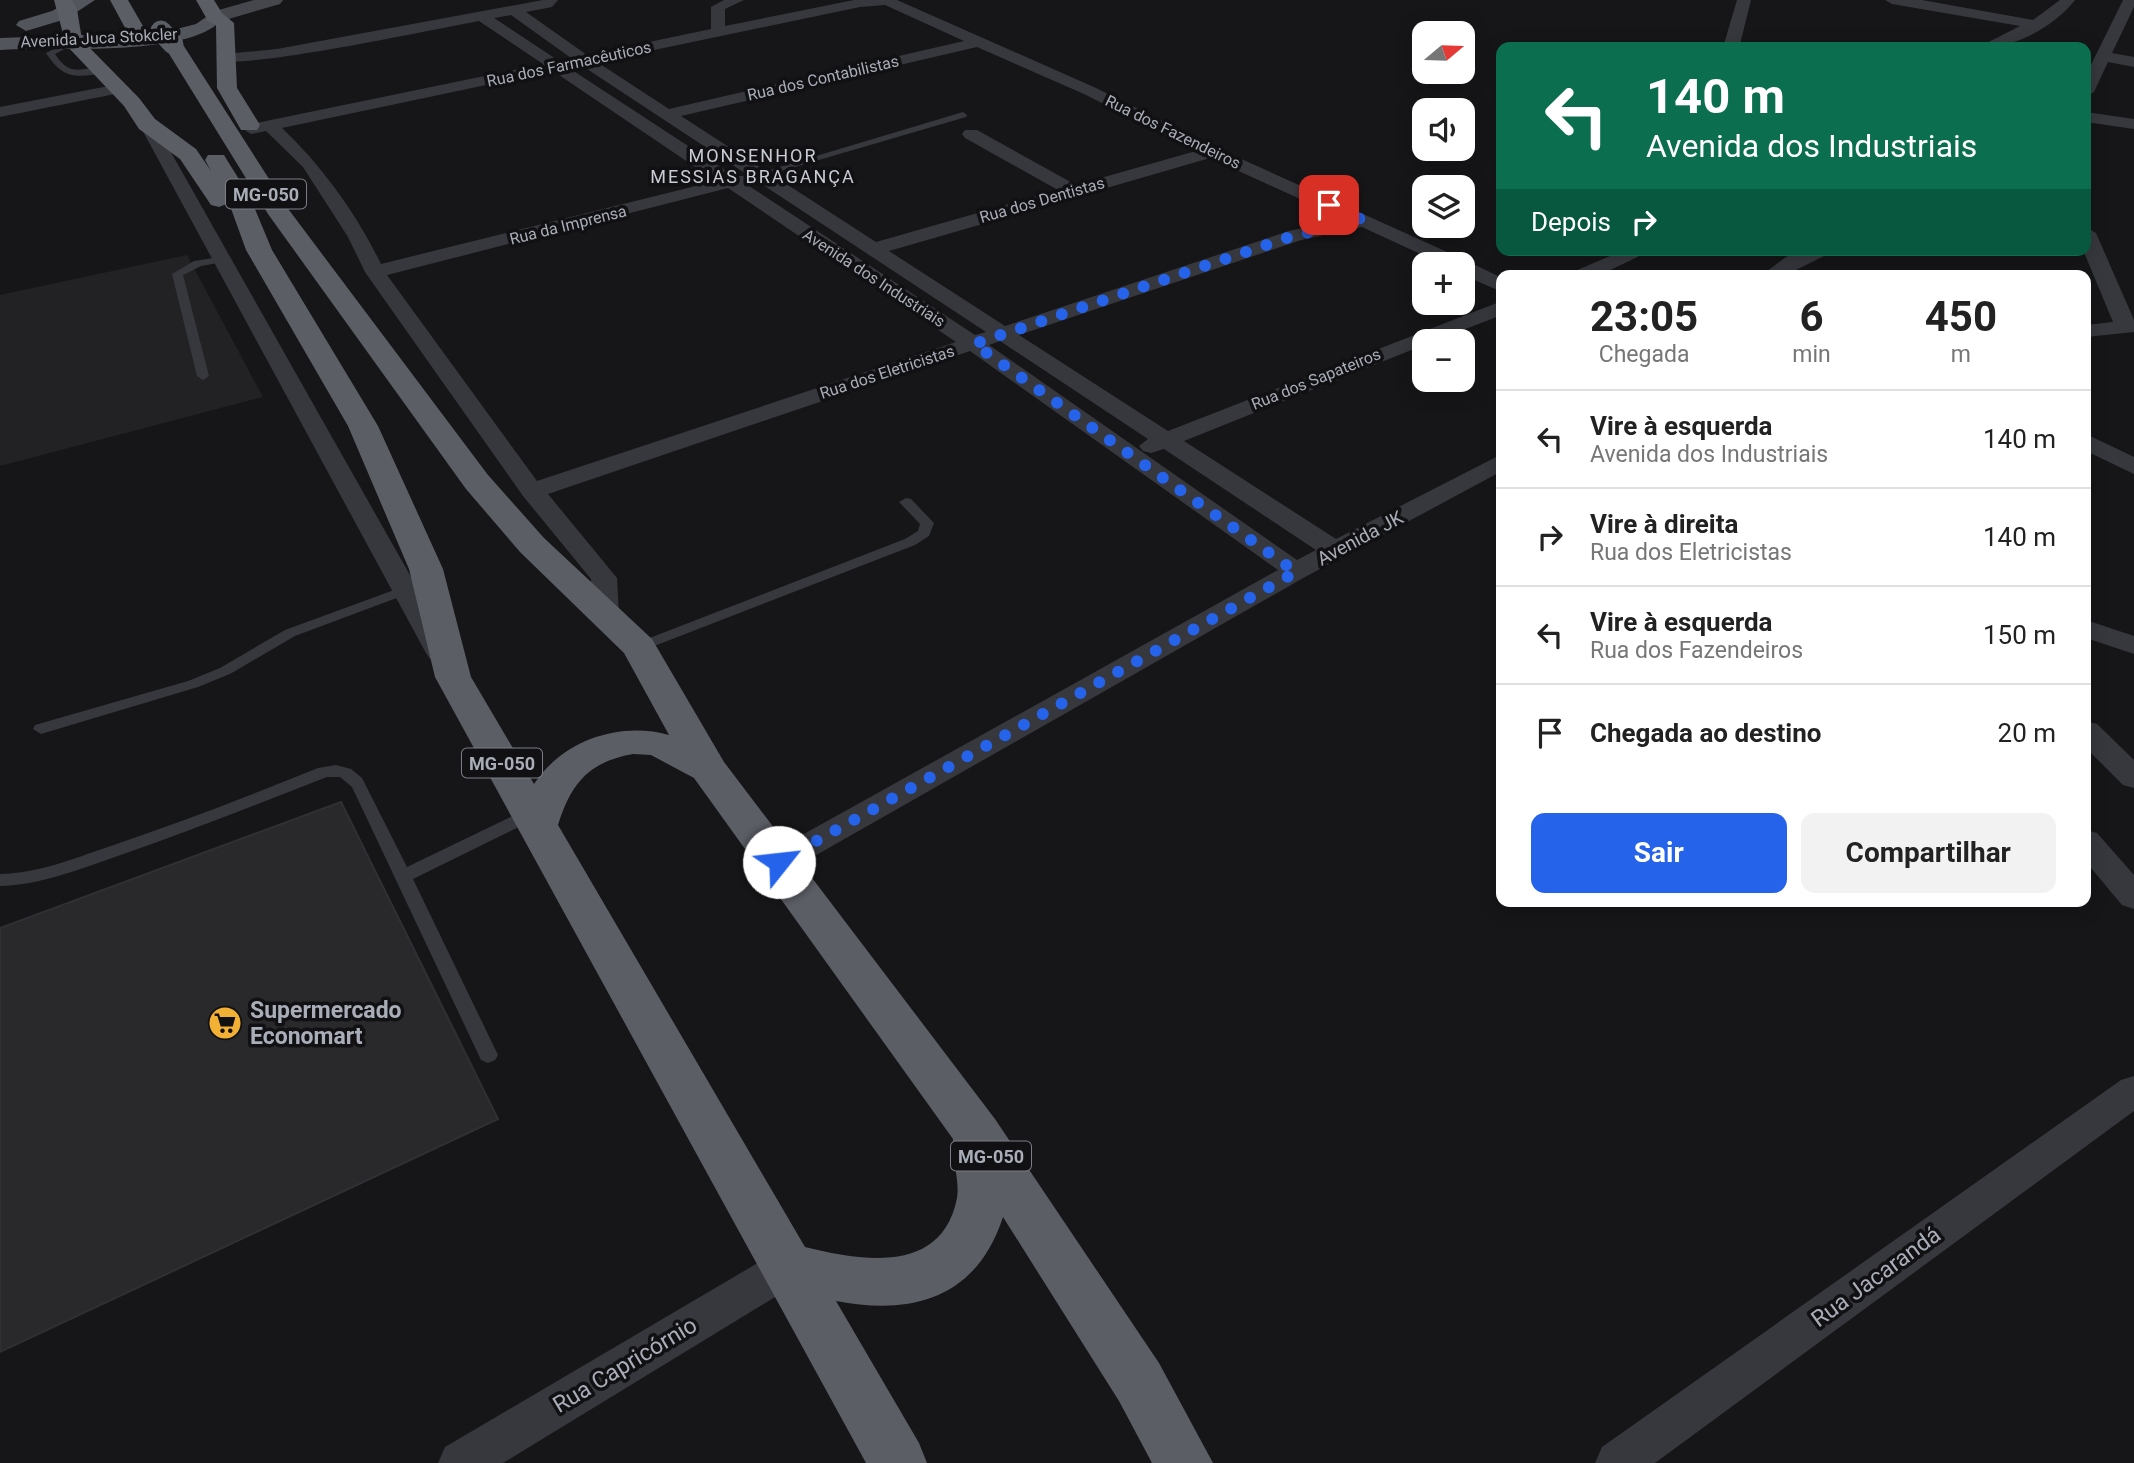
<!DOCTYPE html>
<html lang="pt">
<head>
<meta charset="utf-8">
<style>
	:root { --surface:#fff; --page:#f2f2f2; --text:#222; --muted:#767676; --line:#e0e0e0; --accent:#2563eb }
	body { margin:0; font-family:Roboto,sans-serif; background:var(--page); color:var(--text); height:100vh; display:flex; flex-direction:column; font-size:26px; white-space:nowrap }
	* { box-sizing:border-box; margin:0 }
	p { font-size:23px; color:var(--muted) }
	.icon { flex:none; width:38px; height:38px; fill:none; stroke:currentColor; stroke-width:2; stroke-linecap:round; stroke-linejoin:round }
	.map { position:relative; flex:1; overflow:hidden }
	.side { position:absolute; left:1496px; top:270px; width:595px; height:637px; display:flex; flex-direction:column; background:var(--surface); border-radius:14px; box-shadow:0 4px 18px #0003 }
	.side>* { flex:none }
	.banner { position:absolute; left:1496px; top:42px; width:595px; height:214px; border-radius:14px; box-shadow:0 4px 18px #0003; background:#0b6e4f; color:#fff; overflow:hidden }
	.needle { width:46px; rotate:71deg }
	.tools { position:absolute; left:1412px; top:21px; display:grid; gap:14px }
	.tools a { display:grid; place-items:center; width:63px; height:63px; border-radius:14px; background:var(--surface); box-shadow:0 4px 18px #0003; font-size:35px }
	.pin { position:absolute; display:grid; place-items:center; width:60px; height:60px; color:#fff; margin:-30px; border-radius:14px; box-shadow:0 4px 10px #0006 }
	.me { position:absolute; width:77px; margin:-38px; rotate:61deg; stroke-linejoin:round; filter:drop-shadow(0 0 5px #0008) }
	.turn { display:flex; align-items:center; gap:24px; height:147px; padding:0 35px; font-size:32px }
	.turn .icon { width:91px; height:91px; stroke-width:2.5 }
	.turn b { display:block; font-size:49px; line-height:60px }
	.then { display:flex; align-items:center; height:66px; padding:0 35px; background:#0003; gap:14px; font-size:26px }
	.eta { display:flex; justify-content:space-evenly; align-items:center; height:119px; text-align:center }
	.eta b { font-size:42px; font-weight:700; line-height:49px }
	.action { display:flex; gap:14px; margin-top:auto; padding:14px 35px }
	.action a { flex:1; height:80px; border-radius:14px; background:var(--accent); color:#fff; font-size:28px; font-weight:700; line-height:80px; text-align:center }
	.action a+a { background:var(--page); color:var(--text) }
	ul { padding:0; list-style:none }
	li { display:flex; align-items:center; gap:21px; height:98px; padding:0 35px; border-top:2px solid var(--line) }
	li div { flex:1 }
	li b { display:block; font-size:26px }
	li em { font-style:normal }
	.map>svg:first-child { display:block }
	.built { fill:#222225 }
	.building { fill:#29292c; stroke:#303034; stroke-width:2 }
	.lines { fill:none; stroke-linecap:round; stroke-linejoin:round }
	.service { fill:#37383d; fill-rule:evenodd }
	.minor { fill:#37383d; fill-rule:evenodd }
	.secondary { fill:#45474d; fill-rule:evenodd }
	.primary { fill:#53555c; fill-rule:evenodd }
	.trunk { fill:#5b5e65; fill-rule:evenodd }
	.trunk-bridge { stroke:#5b5e65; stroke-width:21 }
	.route { stroke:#2563eb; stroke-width:12; stroke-dasharray:0 21.6 }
	.labels { text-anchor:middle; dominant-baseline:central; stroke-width:7; stroke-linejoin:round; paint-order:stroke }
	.far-street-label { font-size:16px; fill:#a8adb8; stroke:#111113 }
	.far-neighbourhood-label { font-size:18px; letter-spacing:2px; fill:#c9ccd4; stroke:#111113 }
	.shield { fill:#111113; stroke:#7b7e86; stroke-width:2 }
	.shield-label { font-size:18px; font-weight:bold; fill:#a8adb8 }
	.street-label { font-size:19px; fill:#a8adb8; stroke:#111113 }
	.near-poi-label { font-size:23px; font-weight:bold; fill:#a8adb8; stroke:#111113; text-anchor:start }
	.near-street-label { font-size:23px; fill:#a8adb8; stroke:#111113 }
</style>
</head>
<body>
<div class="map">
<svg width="2134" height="1463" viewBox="0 0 2134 1463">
	<rect width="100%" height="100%" fill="#161618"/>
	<!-- built -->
	<polygon class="built" points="187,255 263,397 0,466 0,295"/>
	<!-- building -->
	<polygon class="building" points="341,802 498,1119 0,1352 0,928"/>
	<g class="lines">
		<!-- service -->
		<g class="service">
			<path d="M73 39 76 43 55 54C74 83 85 61 105 71L104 73C75 78 63 79 46 53Z"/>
			<polygon points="963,112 967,115 966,117 764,176 756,174"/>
			<polygon points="220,257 225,260 224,262 201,266 183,275 209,376 203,380 197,376 172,274 194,261"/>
			<polygon points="906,498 911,499 934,523 929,536 915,545 644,650 639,651 632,647 634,644 905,539 918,531 920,524 899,502"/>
			<polygon points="405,586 412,590 410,593 295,636 230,674 198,687 41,734 33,729 35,725 188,681 220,668 285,630"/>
			<path d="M336 765 351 769 362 778 407 867 525 810 531 808 539 814 537 818 413 879 498 1055 495 1060 488 1063 481 1060 352 787 340 777H327C256 805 186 832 115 857 77 870 40 885 0 886V874C39 873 72 859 108 847 179 823 249 796 318 768Z"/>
		</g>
		<!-- minor -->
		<g class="minor">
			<path d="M543 0H558L552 7 526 12 587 55 711 29V7L724 0H744L725 9V26L854 0H897L1096 88 1217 148 1465 260 1502 278V292L1463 275V264H1442L1362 227 1301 240 1019 335 1168 431 1502 301V315L1434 341H1424V345L1184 441 1336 539 1502 454V471L1305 577 790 870 779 873 768 870 763 862 768 854 1278 570 970 351 548 494 617 578 619 616 615 622H595L591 616V579L523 496 403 326 365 272 348 237 303 167 266 131 251 134 243 129 251 124 543 64 479 21C445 27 231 73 216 59L224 54 277 49ZM885 5 964 41 669 109 597 62 860 7ZM511 15 571 58 559 61 494 18ZM977 47 1084 94 1196 151 1076 185 977 130H965L962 134 965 138 1058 190 876 242 681 116ZM581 65 986 332 975 335 746 184 749 180 746 176H734L569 68ZM553 71 716 181 381 264C356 213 323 167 282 128ZM1210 158 1344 219 1289 231 1005 326 889 251ZM728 188 956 342 537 481 387 275ZM1000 341 1148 439 1139 446 1143 451 1151 453 1164 449 1316 550 1297 560 989 345Z"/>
			<polygon points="1737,0 1751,0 1740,44 1737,47 1727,47 1724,44"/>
			<path d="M1885 0H1922L2033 20 2060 0H2075C2054 27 2014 49 1979 47L2020 26 1892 4Z"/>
			<polygon points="2123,0 2134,0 2134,7 2112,53 2134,57 2134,67 2108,62 2094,92 2086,97 2086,75"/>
			<polygon points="119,84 127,89 125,92 0,117 0,107"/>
			<polygon points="2086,112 2134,119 2134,129 2086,122"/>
			<polygon points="147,119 155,124 454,653 450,659 440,662 430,659 426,653 139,124"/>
			<polygon points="2086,227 2096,233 2134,320 2134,332 2086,337 2086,325 2113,322 2083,250 2086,250"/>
			<polygon points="1624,250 1652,250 1600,275 1572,275 1575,271"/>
			<polygon points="1806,250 1836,250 1786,275 1762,275 1786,257"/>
			<polygon points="2086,434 2134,457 2134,474 2086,451"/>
			<polygon points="2086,620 2134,636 2134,654 2086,638"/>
			<polygon points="2086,721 2097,724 2134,760 2134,788 2123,785 2086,748"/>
			<polygon points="2086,830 2097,833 2134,875 2134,909 2122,905 2086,862"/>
			<polygon points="2134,1076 2134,1111 1655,1463 1595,1463 1602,1447 2121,1080"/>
			<polygon points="788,1249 803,1254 809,1267 803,1280 503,1463 438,1463 445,1447 773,1254"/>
		</g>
		<!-- secondary -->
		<polygon class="secondary" points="254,0 283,0 280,4 215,23 206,17 208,13"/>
		<!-- primary -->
		<g class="primary">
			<polygon points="72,0 95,0 66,19 26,31 16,25 19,21 52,11"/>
			<path d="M215 11 224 17C194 59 51 46 0 50V38L165 32 196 24Z"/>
		</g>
		<!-- trunk -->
		<g class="trunk">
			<path d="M54 0H72L77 9 82 40 139 98 155 119 196 149 211 171 205 160 208 155H224L227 160 250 197 272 250 378 426 443 569 471 677 534 784C563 740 620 721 669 735L624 653 520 552 466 489 268 214 163 44 166 40H180L289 210 488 475 544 538 652 639 724 762 995 1119 1159 1363 1213 1463H1152L1119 1401 1003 1217C977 1297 914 1316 836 1301L919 1443 927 1463H866L435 677 409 569 348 426 246 250 229 203 219 207 211 205 180 159 139 129 124 106 66 45ZM633 754 651 755 694 778 953 1139C951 1159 960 1178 957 1198 942 1275 862 1261 805 1247L558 825C571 784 588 762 633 754Z"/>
			<polygon points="110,0 128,0 147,33 144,37 130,37"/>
			<polygon points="196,0 214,0 222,13 234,23 237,88 260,125 257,130 241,130 217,88 216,25 208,21"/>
		</g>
		<!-- trunk-bridge -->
		<polyline class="trunk-bridge" points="161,31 173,44"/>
	</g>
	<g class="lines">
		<!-- route -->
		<polyline class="route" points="779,862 1296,572 974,344 1296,235 1365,221 1329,205"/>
	</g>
	<!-- icons -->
	<defs>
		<symbol id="supermarket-disc" viewBox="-11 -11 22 22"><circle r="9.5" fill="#f2b134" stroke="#111113"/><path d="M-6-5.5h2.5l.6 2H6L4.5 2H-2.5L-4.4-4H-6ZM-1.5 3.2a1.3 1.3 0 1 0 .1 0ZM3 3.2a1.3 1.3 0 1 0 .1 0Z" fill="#111"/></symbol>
	</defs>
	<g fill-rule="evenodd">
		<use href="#supermarket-disc" x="206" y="1004" width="38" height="38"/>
	</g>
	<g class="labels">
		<!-- far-street labels -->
		<g class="far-street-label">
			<text transform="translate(99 38) rotate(-3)">Avenida Juca Stokcler</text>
			<text transform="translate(569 64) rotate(-12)">Rua dos Farmacêuticos</text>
			<text transform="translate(823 78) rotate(-13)">Rua dos Contabilistas</text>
			<text transform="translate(1173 132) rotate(26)">Rua dos Fazendeiros</text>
			<text transform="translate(1042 200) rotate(-16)">Rua dos Dentistas</text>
			<text transform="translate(568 225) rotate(-14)">Rua da Imprensa</text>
			<text transform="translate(874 278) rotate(33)">Avenida dos Industriais</text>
			<text transform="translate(887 372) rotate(-18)">Rua dos Eletricistas</text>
			<text transform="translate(1316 379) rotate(-22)">Rua dos Sapateiros</text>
		</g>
		<!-- far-neighbourhood labels -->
		<g class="far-neighbourhood-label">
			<text x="753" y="155">MONSENHOR<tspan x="753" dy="21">MESSIAS BRAGANÇA</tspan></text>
		</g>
		<!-- shield labels -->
		<g class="shield">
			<rect x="226" y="179.5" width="80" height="29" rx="5"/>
			<rect x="462" y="748.5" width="80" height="29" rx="5"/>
			<rect x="951" y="1141.5" width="80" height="29" rx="5"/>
		</g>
		<g class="shield-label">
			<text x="266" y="194">MG-050</text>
			<text x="502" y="763">MG-050</text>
			<text x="991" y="1156">MG-050</text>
		</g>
		<!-- street labels -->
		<g class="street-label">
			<text transform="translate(1360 538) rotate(-28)">Avenida JK</text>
		</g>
		<!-- near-poi labels -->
		<g class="near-poi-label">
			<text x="250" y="1010">Supermercado<tspan x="250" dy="26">Economart</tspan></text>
		</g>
		<!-- near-street labels -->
		<g class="near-street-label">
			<text transform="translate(1876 1277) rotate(-36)">Rua Jacarandá</text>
			<text transform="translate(625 1365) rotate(-31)">Rua Capricórnio</text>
		</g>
	</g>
</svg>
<div class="tools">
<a><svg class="needle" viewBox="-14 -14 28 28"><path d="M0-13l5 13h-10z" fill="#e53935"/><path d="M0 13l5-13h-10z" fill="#767676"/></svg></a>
<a><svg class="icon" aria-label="sound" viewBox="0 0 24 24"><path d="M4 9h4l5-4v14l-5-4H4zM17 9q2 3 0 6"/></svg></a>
<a><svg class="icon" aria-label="layers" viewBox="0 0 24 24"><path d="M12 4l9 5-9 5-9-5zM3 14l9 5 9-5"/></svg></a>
<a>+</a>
<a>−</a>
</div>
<div class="pin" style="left:1329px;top:205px;background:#d93025"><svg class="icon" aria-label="arrive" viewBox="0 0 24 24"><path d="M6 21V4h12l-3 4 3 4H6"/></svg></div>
<svg class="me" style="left:779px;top:862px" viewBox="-20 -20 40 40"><circle r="19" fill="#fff"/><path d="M0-13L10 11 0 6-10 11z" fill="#2563eb"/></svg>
<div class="banner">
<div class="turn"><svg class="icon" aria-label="left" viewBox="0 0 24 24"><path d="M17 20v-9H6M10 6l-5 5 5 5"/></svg><div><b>140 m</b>Avenida dos Industriais</div></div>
<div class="then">Depois<svg class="icon" aria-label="right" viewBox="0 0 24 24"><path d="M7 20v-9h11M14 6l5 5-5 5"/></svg></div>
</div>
<section class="side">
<div class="eta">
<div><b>23:05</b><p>Chegada</p></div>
<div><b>6</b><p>min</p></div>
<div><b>450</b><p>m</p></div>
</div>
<ul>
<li><svg class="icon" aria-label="left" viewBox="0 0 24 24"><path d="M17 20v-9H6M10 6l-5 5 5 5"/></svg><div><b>Vire à esquerda</b><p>Avenida dos Industriais</p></div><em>140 m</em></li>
<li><svg class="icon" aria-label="right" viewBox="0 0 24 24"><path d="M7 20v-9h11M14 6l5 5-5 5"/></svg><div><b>Vire à direita</b><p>Rua dos Eletricistas</p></div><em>140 m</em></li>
<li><svg class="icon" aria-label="left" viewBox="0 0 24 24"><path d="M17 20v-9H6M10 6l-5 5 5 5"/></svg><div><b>Vire à esquerda</b><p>Rua dos Fazendeiros</p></div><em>150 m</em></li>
<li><svg class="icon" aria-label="arrive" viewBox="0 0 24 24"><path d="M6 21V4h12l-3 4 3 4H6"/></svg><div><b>Chegada ao destino</b></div><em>20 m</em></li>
</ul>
<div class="action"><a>Sair</a><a>Compartilhar</a></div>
</section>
</div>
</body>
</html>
